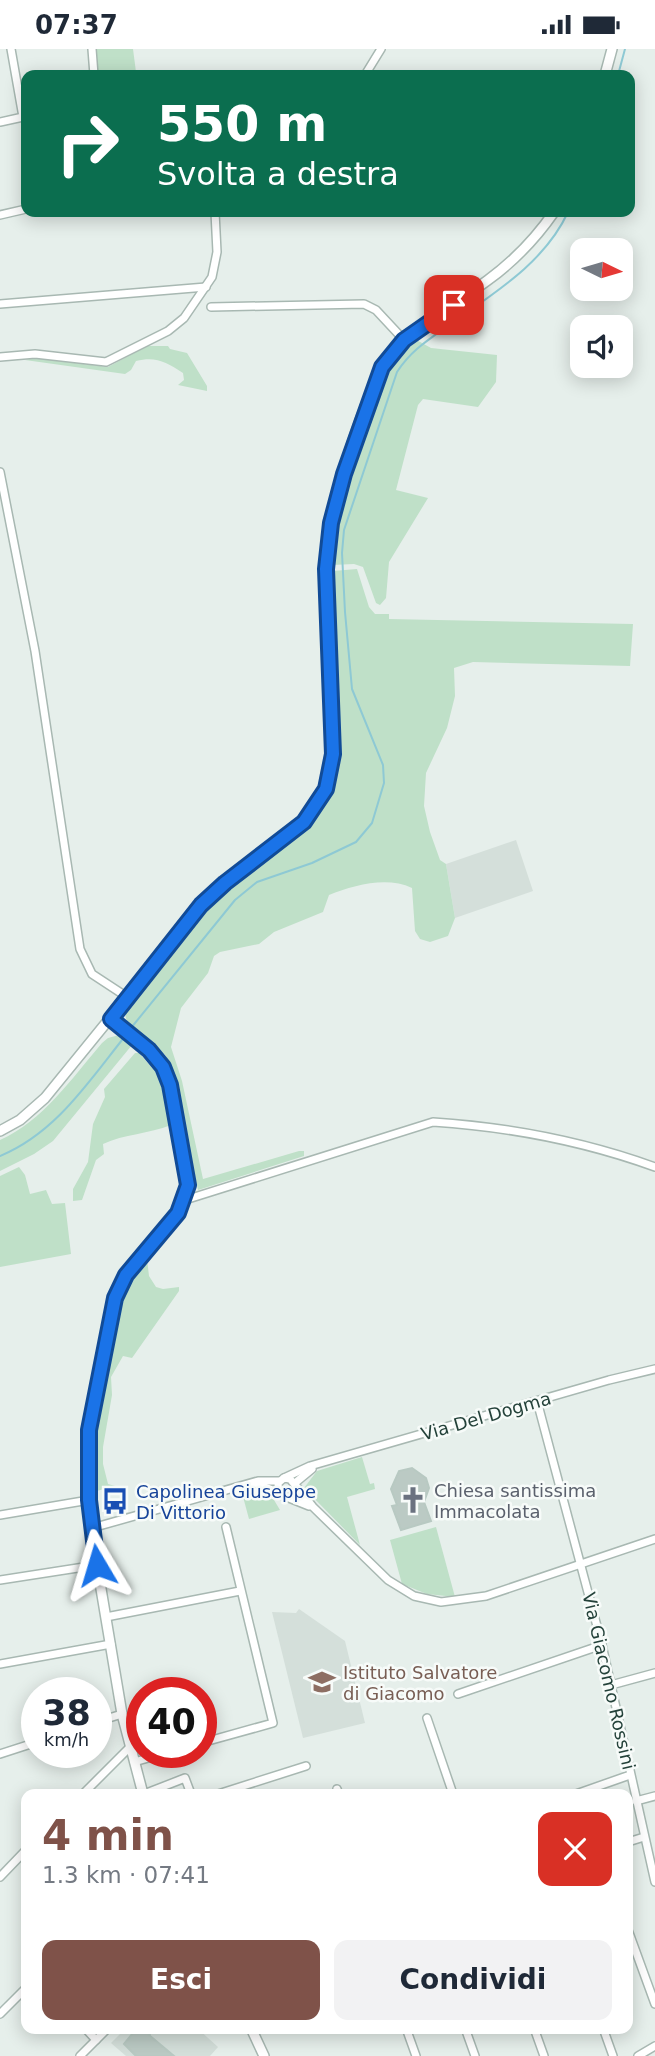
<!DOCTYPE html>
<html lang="it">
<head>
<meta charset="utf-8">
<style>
	:root { --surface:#fff; --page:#f2f2f3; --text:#1f2937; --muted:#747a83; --accent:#7f5249 }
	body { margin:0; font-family:"DejaVu Sans",sans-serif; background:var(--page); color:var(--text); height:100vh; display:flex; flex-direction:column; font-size:26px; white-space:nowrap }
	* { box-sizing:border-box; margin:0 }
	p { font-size:23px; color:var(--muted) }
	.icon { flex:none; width:38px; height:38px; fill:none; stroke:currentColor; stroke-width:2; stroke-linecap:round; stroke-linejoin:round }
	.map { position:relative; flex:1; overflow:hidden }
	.side { position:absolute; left:21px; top:1740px; width:612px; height:245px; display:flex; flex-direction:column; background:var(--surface); border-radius:14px; box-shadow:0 4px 18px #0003 }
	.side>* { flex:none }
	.guide { position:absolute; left:21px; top:21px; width:614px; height:147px; border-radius:14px; box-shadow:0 4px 18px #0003; background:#0b6e4f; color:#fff; overflow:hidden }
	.needle { width:46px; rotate:95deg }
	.controls { position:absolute; left:570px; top:189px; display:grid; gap:14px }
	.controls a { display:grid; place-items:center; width:63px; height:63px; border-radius:14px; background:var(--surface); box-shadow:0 4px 18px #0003; font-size:35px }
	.speed { position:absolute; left:21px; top:1628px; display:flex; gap:14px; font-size:35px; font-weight:700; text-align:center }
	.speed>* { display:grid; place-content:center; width:91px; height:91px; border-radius:50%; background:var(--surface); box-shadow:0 4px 18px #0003; line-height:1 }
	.speed small { font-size:18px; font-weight:400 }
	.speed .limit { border:10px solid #d22; background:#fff; color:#111 }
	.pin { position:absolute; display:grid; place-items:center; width:60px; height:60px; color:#fff; margin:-30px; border-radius:14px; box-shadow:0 4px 10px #0006 }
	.me { position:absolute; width:77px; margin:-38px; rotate:353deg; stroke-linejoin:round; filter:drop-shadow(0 0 5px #0008) }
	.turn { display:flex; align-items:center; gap:24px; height:147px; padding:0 21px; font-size:32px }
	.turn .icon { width:91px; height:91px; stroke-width:2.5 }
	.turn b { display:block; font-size:49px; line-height:60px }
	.round { display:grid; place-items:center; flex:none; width:74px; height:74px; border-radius:14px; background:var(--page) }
	.overview { display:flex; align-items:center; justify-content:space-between; height:119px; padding:0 21px }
	h1 { font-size:42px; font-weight:700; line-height:52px; color:var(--accent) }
	.cta { display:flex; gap:14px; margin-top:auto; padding:14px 21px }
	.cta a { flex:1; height:80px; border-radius:14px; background:var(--accent); color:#fff; font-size:28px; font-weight:700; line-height:80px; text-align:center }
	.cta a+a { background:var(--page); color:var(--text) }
	.status { display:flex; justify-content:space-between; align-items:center; height:49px; padding:0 35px; background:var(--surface); direction:ltr }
	.status svg { height:19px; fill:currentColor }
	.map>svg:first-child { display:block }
	.built { fill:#d4dfda }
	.green { fill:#bfe0c8 }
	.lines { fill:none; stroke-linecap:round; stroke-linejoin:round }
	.stream { stroke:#8ec9d4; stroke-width:2 }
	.building { fill:#bbcac4; stroke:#b8c9c2; stroke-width:2 }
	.minor-casing { stroke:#a8b8b2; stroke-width:10 }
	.tertiary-casing { stroke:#a8b8b2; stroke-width:12 }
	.minor { stroke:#fff; stroke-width:7 }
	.tertiary { stroke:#fff; stroke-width:9 }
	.route-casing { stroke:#114b97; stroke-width:18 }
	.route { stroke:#1a73e8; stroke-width:12 }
	.labels { text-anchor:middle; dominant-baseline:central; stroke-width:5; stroke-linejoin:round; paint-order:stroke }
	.street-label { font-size:18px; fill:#24423a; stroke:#f7fbf9 }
	.worship-label { font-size:18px; fill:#5b616d; stroke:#f7fbf9; text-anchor:start }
	.transit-label { font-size:18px; fill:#164399; stroke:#f7fbf9; text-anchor:start }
	.education-label { font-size:18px; fill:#785e54; stroke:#f7fbf9; text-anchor:start }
</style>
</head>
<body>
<div class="status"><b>07:37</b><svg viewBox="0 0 49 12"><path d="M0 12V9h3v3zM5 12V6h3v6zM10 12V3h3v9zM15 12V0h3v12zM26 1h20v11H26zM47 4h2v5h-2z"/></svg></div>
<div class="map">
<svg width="655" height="2007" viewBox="0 0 655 2007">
	<rect width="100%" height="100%" fill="#e6efeb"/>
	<!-- built -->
	<g class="built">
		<polygon points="516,791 533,842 455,869 446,815"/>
		<polygon points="299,1560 345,1592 365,1674 303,1689 272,1563 296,1564"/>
		<polygon points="126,1979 197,1979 218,1998 210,2007 126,2007 111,1994"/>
	</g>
	<!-- green -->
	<g class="green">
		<polygon points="96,0 133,0 136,23 218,26 98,26"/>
		<polygon points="413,289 431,299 497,306 496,333 478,358 423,350 418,356 396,441 428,449 389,513 386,549 380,556 376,554 363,518 354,515 332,516 338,468 379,338 397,305"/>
		<path d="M147 297H168L170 300 187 304 207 337V342L178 336 184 331 183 324C166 313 156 307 136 312L131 321 125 325 25 311 34 309 108 318Z"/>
		<path d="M357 520 369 558 375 565H389V570L633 575 630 617 473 613 454 619 455 647 447 679 426 724 424 757 430 783 440 811 446 815 455 869 448 887 430 893 420 890 415 882 412 839C387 827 354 836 329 846L323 863 274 883 259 895 220 903 214 907 208 924 181 959 171 998 182 1032 203 1130 299 1102H304V1107L198 1141 172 1023 166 1007 127 973 124 961 205 859 239 829 303 782 329 743 338 702 332 526 333 522Z"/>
		<path d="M119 986 132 996 53 1092 34 1105 0 1122V1091C43 1072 72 1029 102 994L108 989Z"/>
		<path d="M135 1004H139L161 1029 171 1076C149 1085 124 1085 103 1095L104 1105 96 1111 82 1151 73 1152V1140L88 1113 93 1075 105 1048 104 1040Z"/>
		<polygon points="19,1118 25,1126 30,1145 46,1141 52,1155 65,1154 71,1205 0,1218 0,1127"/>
		<polygon points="147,1210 149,1227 156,1238 163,1240 179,1238 179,1242 132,1309 123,1307 111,1328 112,1346 103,1398 103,1415 108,1435 115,1437 93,1443 94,1392 117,1268 129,1235"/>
		<polygon points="362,1408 370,1435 374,1434 375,1440 347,1448 360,1496 304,1439 317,1422"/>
		<polygon points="255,1441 271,1446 280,1461 249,1470 242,1444"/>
		<polygon points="436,1478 455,1548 427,1545 402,1535 390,1491"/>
	</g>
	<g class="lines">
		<!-- stream -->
		<g class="stream">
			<polyline points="618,26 625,0"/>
			<path d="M131 979 235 851 257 833 312 814 356 793 372 774 384 734 383 716 352 640 345 563 342 504 344 481 397 323C412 300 430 290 452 274 496 243 545 213 568 163"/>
			<path d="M0 1107C56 1084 89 1032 126 986"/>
		</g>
	</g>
	<!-- building -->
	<g class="building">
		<polygon points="412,1419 426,1429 429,1439 424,1453 431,1472 401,1481 392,1457 397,1456 391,1440 399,1422"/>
		<polygon points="128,1979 155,1979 149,1986 174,2007 136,2007 124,1995 133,1984"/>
	</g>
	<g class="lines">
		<defs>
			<g id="minor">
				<polyline points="92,0 94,26"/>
				<polyline points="365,26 381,0"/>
				<polyline points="0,73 23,68 11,0"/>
				<polyline points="0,166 26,160"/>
				<polyline points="0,255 206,238"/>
				<polyline points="211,258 364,255 376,261 404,291"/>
				<polyline points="0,308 35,305 106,313 168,282 184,269 212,228 217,203 215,163"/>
				<polyline points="0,423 35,602 80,900 92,925 124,946"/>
				<path d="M185 1151 433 1073C509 1078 583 1092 655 1118"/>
				<polyline points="537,1352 602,1596 655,1833"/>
				<polyline points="284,1429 310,1417 609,1331 655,1320"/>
				<polyline points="254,1434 278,1443"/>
				<polyline points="295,1434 312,1420"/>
				<polyline points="296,1437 313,1458 388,1531 414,1547 441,1553 486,1547 655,1490"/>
				<polyline points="290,1448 295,1443 296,1437 290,1430 284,1429 278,1434 279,1445 309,1457"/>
				<polyline points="0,1466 89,1451"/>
				<polyline points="92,1479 258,1432 279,1432"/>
				<polyline points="0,1531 97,1516"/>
				<polyline points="106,1568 240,1542"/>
				<polyline points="0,1615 111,1595"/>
				<polyline points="611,1636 655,1624"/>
				<polyline points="458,1645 602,1596"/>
				<polyline points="427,1669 453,1745"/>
				<polyline points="96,1673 122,1665"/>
				<polyline points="201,1694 273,1674 226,1478"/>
				<polyline points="0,1705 37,1693"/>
				<polyline points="134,1713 170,1703"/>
				<polyline points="337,1740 339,1745"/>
				<polyline points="83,1745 130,1698"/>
				<polyline points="144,1745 185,1729 191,1745"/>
				<polyline points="218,1745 306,1717"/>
				<polyline points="576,1745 630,1726"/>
				<polyline points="636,1752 655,1747"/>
				<polyline points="628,1793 644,1788"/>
				<polyline points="0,1828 26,1801"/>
				<polyline points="628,1881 655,1955"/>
				<polyline points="0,1965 26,1939"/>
				<polyline points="85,1979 96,1991"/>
				<polyline points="406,1979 416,2007"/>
				<polyline points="465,1979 475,2007"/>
				<polyline points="534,1979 544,2007"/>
				<polyline points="603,1979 613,2007"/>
				<polyline points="80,2007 108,1979"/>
				<polyline points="638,2007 655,1997"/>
			</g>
			<g id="tertiary">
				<polyline points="605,26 612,0"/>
				<path d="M111 970C126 982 145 994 157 1009 174 1029 186 1109 188 1136L187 1146 178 1164 119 1239 89 1382V1451L97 1516 122 1665 143 1745"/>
				<path d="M0 1082 20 1071 45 1049 202 856C241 818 300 792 325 742 338 714 333 678 331 648 329 605 324 563 326 521 329 456 354 381 380 322 398 283 455 256 488 231 514 212 536 189 554 163"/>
				<polyline points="251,1979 264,2007"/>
			</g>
		</defs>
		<!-- minor casing -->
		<use href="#minor" class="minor-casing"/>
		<!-- tertiary casing -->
		<use href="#tertiary" class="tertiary-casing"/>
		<!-- minor -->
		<use href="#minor" class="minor"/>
		<!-- tertiary -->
		<use href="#tertiary" class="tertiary"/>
	</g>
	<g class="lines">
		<defs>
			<polyline id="route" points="97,1516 89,1451 89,1381 115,1249 126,1226 178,1164 188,1136 170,1036 163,1018 149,1001 111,970 201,856 225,834 304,773 326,740 333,705 326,520 331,474 344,425 382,318 404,291 454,256"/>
		</defs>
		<!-- route casing -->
		<use href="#route" class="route-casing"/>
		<!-- route -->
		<use href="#route" class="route"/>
	</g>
	<!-- icons -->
	<defs>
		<symbol id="church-bare" viewBox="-9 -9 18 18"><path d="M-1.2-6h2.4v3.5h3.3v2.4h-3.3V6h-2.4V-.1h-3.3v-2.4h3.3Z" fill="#6b7280" stroke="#f7fbf9" stroke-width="2.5" paint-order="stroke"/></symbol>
		<symbol id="bus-bare" viewBox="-9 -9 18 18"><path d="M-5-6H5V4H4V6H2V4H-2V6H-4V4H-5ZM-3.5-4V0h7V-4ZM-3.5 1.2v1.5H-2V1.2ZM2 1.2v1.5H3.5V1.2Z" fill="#1a4fb4" stroke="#f7fbf9" stroke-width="2.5" paint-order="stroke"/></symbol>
		<symbol id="school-bare" viewBox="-9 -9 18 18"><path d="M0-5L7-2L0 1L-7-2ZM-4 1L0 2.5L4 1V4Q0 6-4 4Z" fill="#8d6e63" stroke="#f7fbf9" stroke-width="2.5" paint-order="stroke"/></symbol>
	</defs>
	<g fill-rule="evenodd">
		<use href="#church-bare" x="394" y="1432" width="38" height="38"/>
		<use href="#bus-bare" x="96" y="1433" width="38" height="38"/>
		<use href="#school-bare" x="303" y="1614" width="38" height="38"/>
	</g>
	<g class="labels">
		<!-- street labels -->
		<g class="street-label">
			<text transform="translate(486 1367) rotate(-16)">Via Del Dogma</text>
			<text transform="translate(609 1632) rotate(77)">Via Giacomo Rossini</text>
		</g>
		<!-- worship labels -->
		<g class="worship-label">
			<text x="434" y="1441">Chiesa santissima<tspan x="434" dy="21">Immacolata</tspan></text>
		</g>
		<!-- transit labels -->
		<g class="transit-label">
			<text x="136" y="1442">Capolinea Giuseppe<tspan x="136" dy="21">Di Vittorio</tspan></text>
		</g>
		<!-- education labels -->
		<g class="education-label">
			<text x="343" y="1623">Istituto Salvatore<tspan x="343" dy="21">di Giacomo</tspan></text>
		</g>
	</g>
</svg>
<div class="controls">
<a><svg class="needle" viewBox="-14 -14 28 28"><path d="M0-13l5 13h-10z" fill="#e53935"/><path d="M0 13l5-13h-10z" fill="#747a83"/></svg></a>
<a><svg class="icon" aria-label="sound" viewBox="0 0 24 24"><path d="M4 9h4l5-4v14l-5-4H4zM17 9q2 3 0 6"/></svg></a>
</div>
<div class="speed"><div>38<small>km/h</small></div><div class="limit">40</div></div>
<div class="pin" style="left:454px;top:256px;background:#d93025"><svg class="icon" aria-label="arrive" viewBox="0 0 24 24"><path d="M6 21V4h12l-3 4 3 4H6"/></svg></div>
<svg class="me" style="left:97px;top:1516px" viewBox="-20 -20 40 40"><path d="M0-17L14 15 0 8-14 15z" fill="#1a73e8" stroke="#fff" stroke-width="4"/></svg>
<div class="guide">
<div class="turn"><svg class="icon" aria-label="right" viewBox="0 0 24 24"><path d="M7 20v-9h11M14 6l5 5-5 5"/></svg><div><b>550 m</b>Svolta a destra</div></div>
</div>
<section class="side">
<div class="overview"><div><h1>4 min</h1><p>1.3 km · 07:41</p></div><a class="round" style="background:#d93025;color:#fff"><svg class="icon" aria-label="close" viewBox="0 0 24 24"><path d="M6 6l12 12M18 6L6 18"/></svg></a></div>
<div class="cta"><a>Esci</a><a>Condividi</a></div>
</section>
</div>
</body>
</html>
